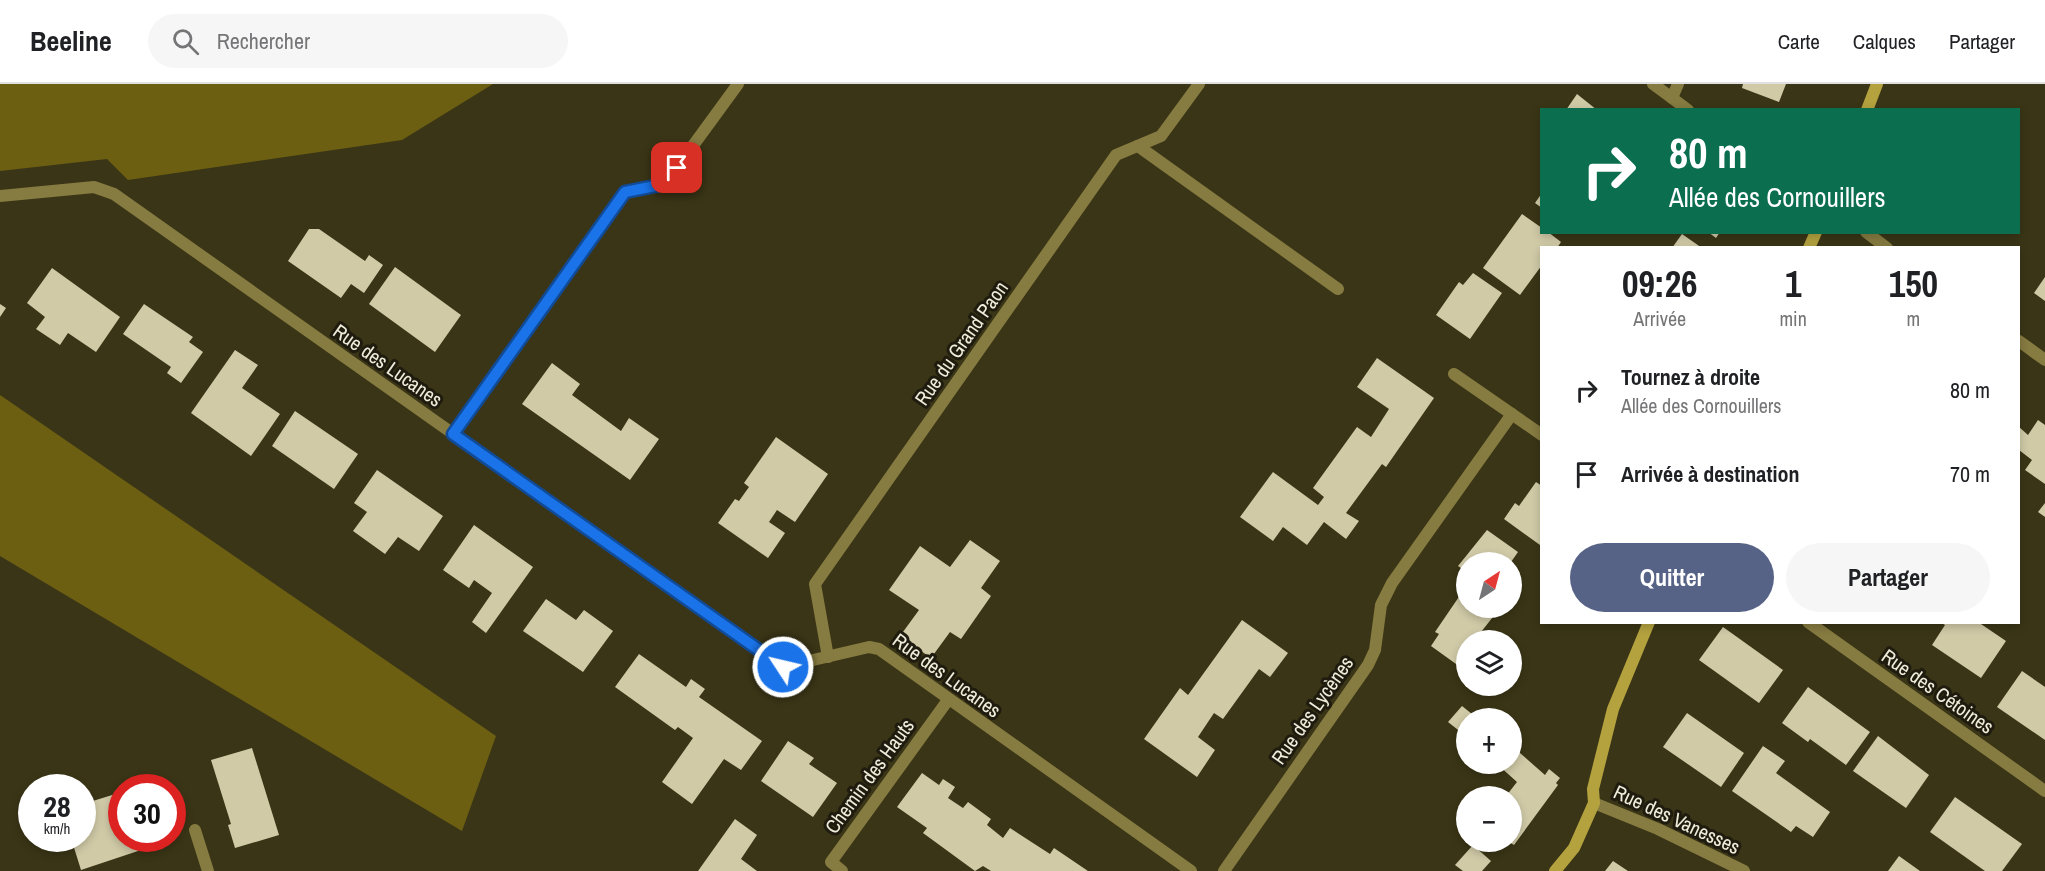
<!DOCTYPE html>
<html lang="fr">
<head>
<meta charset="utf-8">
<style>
	:root { --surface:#fff; --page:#f6f6f6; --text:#202124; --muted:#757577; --line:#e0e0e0; --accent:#576386 }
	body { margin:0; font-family:"Archivo Narrow",sans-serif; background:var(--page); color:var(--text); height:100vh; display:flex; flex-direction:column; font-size:22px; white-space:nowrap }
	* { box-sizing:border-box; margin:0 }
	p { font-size:20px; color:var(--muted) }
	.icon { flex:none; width:33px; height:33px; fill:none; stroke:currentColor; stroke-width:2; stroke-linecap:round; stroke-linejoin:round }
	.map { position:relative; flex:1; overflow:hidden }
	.details { position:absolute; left:1540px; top:162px; width:480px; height:378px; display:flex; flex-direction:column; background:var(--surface); border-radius:0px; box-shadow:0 3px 9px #0003 }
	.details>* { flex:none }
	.top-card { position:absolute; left:1540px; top:24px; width:480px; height:126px; border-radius:0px; box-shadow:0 3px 9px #0003; background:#0b6e4f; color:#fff; overflow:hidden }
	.needle { width:39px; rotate:36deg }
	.tools { position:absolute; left:1456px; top:468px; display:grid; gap:12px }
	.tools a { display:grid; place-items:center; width:66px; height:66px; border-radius:50%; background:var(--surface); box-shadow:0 3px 9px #0003; font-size:30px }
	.speed { position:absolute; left:18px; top:690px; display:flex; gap:12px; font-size:30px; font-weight:700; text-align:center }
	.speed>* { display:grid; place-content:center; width:78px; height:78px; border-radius:50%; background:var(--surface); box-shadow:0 3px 9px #0003; line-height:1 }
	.speed small { font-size:15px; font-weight:400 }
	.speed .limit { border:9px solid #d22; background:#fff; color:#111 }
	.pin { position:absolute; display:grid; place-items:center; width:51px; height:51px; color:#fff; margin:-26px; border-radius:12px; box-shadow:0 3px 9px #0006 }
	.me { position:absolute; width:66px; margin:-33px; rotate:305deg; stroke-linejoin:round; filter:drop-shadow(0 0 4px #0008) }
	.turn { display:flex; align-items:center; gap:21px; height:126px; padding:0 30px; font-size:27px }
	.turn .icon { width:78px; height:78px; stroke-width:2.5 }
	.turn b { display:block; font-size:42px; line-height:51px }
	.eta { display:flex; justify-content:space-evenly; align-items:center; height:102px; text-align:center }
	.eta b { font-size:36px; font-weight:700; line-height:42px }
	.action { display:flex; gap:12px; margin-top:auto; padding:12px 30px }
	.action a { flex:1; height:69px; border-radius:36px; background:var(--accent); color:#fff; font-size:24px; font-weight:700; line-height:69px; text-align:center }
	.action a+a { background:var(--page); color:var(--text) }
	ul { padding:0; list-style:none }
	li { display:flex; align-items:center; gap:18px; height:84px; padding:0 30px }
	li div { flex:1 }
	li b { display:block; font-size:22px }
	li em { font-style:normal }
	header { display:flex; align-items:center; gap:36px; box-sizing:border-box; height:84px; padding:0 30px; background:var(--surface); border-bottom:2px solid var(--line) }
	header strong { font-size:28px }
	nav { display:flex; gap:33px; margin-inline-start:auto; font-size:21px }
	.search { width:420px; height:54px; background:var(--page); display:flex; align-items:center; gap:15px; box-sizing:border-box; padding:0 21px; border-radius:33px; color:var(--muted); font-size:22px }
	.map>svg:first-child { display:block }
	.forest { fill:#6c5f12 }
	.building { fill:#d0caa7 }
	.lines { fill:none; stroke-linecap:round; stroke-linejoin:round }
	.street { stroke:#867b41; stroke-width:12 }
	.secondary { stroke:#b4a23f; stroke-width:12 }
	.route-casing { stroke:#114b97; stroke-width:15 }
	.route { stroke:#1a73e8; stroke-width:10 }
	.labels { text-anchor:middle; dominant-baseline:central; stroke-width:6; stroke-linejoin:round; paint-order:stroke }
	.street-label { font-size:20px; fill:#f0eddb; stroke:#1f1c0f }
</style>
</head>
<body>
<header>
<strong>Beeline</strong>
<div class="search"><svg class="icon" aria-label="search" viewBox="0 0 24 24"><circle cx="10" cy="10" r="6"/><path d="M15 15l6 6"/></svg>Rechercher</div>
<nav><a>Carte</a><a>Calques</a><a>Partager</a></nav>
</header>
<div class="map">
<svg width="2045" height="787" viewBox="0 0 2045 787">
	<rect width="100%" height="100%" fill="#3a3516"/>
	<!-- forest -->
	<g class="forest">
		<polygon points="0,0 493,0 402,56 128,96 107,75 0,87"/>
		<polygon points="0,311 496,652 462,747 0,472"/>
	</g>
	<!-- building -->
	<g class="building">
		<polygon points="1743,0 1786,0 1779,18 1742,4"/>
		<polygon points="1577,10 1597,26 1566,26"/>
		<polygon points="1542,109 1542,124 1535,119"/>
		<polygon points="1522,130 1542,144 1542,148 1548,148 1561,158 1557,164 1542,164 1542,181 1520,211 1483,184"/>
		<polygon points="309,145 319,145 365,177 369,171 383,181 364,209 351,200 341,214 288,177"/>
		<polygon points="1708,148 1720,148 1716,154"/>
		<polygon points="1682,150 1702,164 1672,164"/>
		<polygon points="395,183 461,231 435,268 369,220"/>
		<polygon points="52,184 120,233 96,268 68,249 60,261 36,245 45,233 27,219"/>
		<polygon points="1473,189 1502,209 1470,255 1436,231 1459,198 1463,201"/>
		<polygon points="2045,193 2045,217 2034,209"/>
		<polygon points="0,220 6,224 0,233"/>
		<polygon points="144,220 193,253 189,258 203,268 181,299 167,289 171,283 123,250"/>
		<polygon points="235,266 258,281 242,304 280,330 251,372 191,329"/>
		<polygon points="1377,274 1434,314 1386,383 1382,380 1346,429 1359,437 1346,455 1324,438 1307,461 1283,443 1273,457 1240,433 1273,388 1318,421 1324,413 1313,404 1357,343 1371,353 1389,325 1357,303"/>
		<polygon points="552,279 580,300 572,311 621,347 629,334 659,355 630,396 522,320"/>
		<polygon points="295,327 358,370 334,405 272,362"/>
		<polygon points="2038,336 2045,341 2045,400 2025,386 2032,376 2019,366 2019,343 2028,351"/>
		<polygon points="776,353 828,390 795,438 777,426 769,438 785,449 768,474 718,439 735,415 739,417 749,403 744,399"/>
		<polygon points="377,386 443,432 419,467 398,453 385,470 353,447 367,428 354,419"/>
		<polygon points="1536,398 1542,402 1540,461 1504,435 1515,419 1519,422"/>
		<polygon points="2045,419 2045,433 2038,428"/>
		<polygon points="474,441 533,483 486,549 472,538 492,509 474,496 469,504 443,486"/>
		<polygon points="1487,446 1518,468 1511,478 1467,478 1467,488 1458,482"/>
		<polygon points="970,456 1000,477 981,504 991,512 961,555 950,548 931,574 900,552 919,526 889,506 920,462 950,483"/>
		<polygon points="1467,501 1467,524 1500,524 1481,548 1487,552 1484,556 1467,556 1467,580 1463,585 1431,562 1439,550 1435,548"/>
		<polygon points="546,515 576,536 584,526 613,547 583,588 523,547"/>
		<polygon points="1242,536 1288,569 1270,593 1259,585 1223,635 1214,629 1198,653 1215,666 1197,693 1144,655 1180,604 1188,611"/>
		<polygon points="1940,538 1978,538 2006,557 1981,594 1932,561 1945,541"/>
		<polygon points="1723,543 1783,586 1759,619 1699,576"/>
		<polygon points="639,570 686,603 691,595 705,605 699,613 762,657 741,686 724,675 692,720 662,698 693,654 678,643 675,646 615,603"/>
		<polygon points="2022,587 2045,603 2045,656 1997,623"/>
		<polygon points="1808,603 1870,648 1846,681 1810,655 1808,658 1782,639"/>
		<polygon points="1462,622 1477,634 1467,634 1467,653 1448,638"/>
		<polygon points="1687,629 1744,669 1721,703 1663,663"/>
		<polygon points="1878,652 1929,691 1906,724 1853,687"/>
		<polygon points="788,657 814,674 809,680 837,699 813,733 761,697"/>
		<polygon points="1512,662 1545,691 1549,685 1560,694 1556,699 1558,701 1514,761 1509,758 1512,758 1512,712 1506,712 1517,698 1497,680 1512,680"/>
		<polygon points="1763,662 1785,677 1776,689 1830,728 1813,753 1796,742 1791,748 1732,707"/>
		<polygon points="252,664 279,751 235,764 228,741 231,740 211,676"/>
		<polygon points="922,689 939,701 943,695 955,703 948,714 963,724 968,718 991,735 987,741 1003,754 1010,744 1050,770 1054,764 1088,787 991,787 983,782 975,787 923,749 927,744 897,723"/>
		<polygon points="122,708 122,754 141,754 144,765 81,786 71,754 82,754 82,743 90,741 83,720"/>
		<polygon points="1955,713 2022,760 2002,787 1985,787 1930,748"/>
		<polygon points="735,735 757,751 741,775 757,787 698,787"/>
		<polygon points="1473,761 1491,777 1482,787 1463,787 1455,781"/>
		<polygon points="1899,772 1920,787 1888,787"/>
		<polygon points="1613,777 1628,787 1605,787"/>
	</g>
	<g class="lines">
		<!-- street -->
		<g class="street">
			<polyline points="1653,0 1672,14"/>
			<polyline points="1678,0 1672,14 1688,26"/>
			<polyline points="1138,62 1338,205"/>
			<polyline points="0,112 94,103 114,110 783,583 869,563 879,565 1191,787"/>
			<polyline points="1866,148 1887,164"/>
			<polyline points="2019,257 2045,276"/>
			<polyline points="1454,290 1542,351"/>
			<polyline points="453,350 625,108 665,100 738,0"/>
			<polyline points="1808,538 2045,707"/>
			<polyline points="828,573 815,500 1116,71 1161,52 1199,0"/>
			<polyline points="1594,719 1658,745 1744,787"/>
			<polyline points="195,746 208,787"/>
			<polyline points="842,787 831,778 948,616"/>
			<polyline points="1224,787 1368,581 1375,566 1381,521 1392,499 1512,330"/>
		</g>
		<!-- secondary -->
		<g class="secondary">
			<polyline points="1867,26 1877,0"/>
			<polyline points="1809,164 1816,148"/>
			<polyline points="1555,787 1574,764 1594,719 1593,705 1613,625 1649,538"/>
		</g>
	</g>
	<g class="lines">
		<defs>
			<polyline id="route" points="677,84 665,100 625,108 453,350 783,583"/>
		</defs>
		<!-- route casing -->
		<use href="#route" class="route-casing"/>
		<!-- route -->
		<use href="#route" class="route"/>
	</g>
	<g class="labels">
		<!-- street labels -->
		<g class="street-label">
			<text transform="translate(961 259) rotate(-55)">Rue du Grand Paon</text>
			<text transform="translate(388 281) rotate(35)">Rue des Lucanes</text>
			<text transform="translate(947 591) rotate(36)">Rue des Lucanes</text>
			<text transform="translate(1938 607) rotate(35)">Rue des Cétoines</text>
			<text transform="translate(1312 626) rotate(-55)">Rue des Lycènes</text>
			<text transform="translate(869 692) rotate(-54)">Chemin des Hauts</text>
			<text transform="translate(1677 735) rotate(25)">Rue des Vanesses</text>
		</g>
	</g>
</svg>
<div class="tools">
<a><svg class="needle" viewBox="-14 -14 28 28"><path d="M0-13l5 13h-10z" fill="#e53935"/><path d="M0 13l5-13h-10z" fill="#757577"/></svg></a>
<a><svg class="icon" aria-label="layers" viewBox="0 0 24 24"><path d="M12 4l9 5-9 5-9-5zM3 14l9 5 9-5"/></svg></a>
<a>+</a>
<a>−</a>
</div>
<div class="speed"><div>28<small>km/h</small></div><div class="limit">30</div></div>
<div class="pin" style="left:677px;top:84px;background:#d93025"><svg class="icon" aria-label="arrive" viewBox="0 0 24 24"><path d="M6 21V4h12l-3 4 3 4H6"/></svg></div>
<svg class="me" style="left:783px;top:583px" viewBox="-20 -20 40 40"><circle r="17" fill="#1a73e8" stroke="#fff" stroke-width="3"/><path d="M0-11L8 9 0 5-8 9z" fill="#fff"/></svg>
<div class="top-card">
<div class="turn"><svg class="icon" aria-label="right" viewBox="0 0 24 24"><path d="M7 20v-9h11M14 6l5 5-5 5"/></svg><div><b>80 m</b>Allée des Cornouillers</div></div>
</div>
<section class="details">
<div class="eta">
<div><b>09:26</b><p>Arrivée</p></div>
<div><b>1</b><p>min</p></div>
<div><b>150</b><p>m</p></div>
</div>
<ul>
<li><svg class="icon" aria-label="right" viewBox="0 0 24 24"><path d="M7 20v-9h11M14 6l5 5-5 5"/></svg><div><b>Tournez à droite</b><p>Allée des Cornouillers</p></div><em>80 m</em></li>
<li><svg class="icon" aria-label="arrive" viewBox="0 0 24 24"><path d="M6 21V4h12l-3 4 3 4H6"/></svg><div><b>Arrivée à destination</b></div><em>70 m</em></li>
</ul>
<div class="action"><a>Quitter</a><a>Partager</a></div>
</section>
</div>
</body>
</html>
